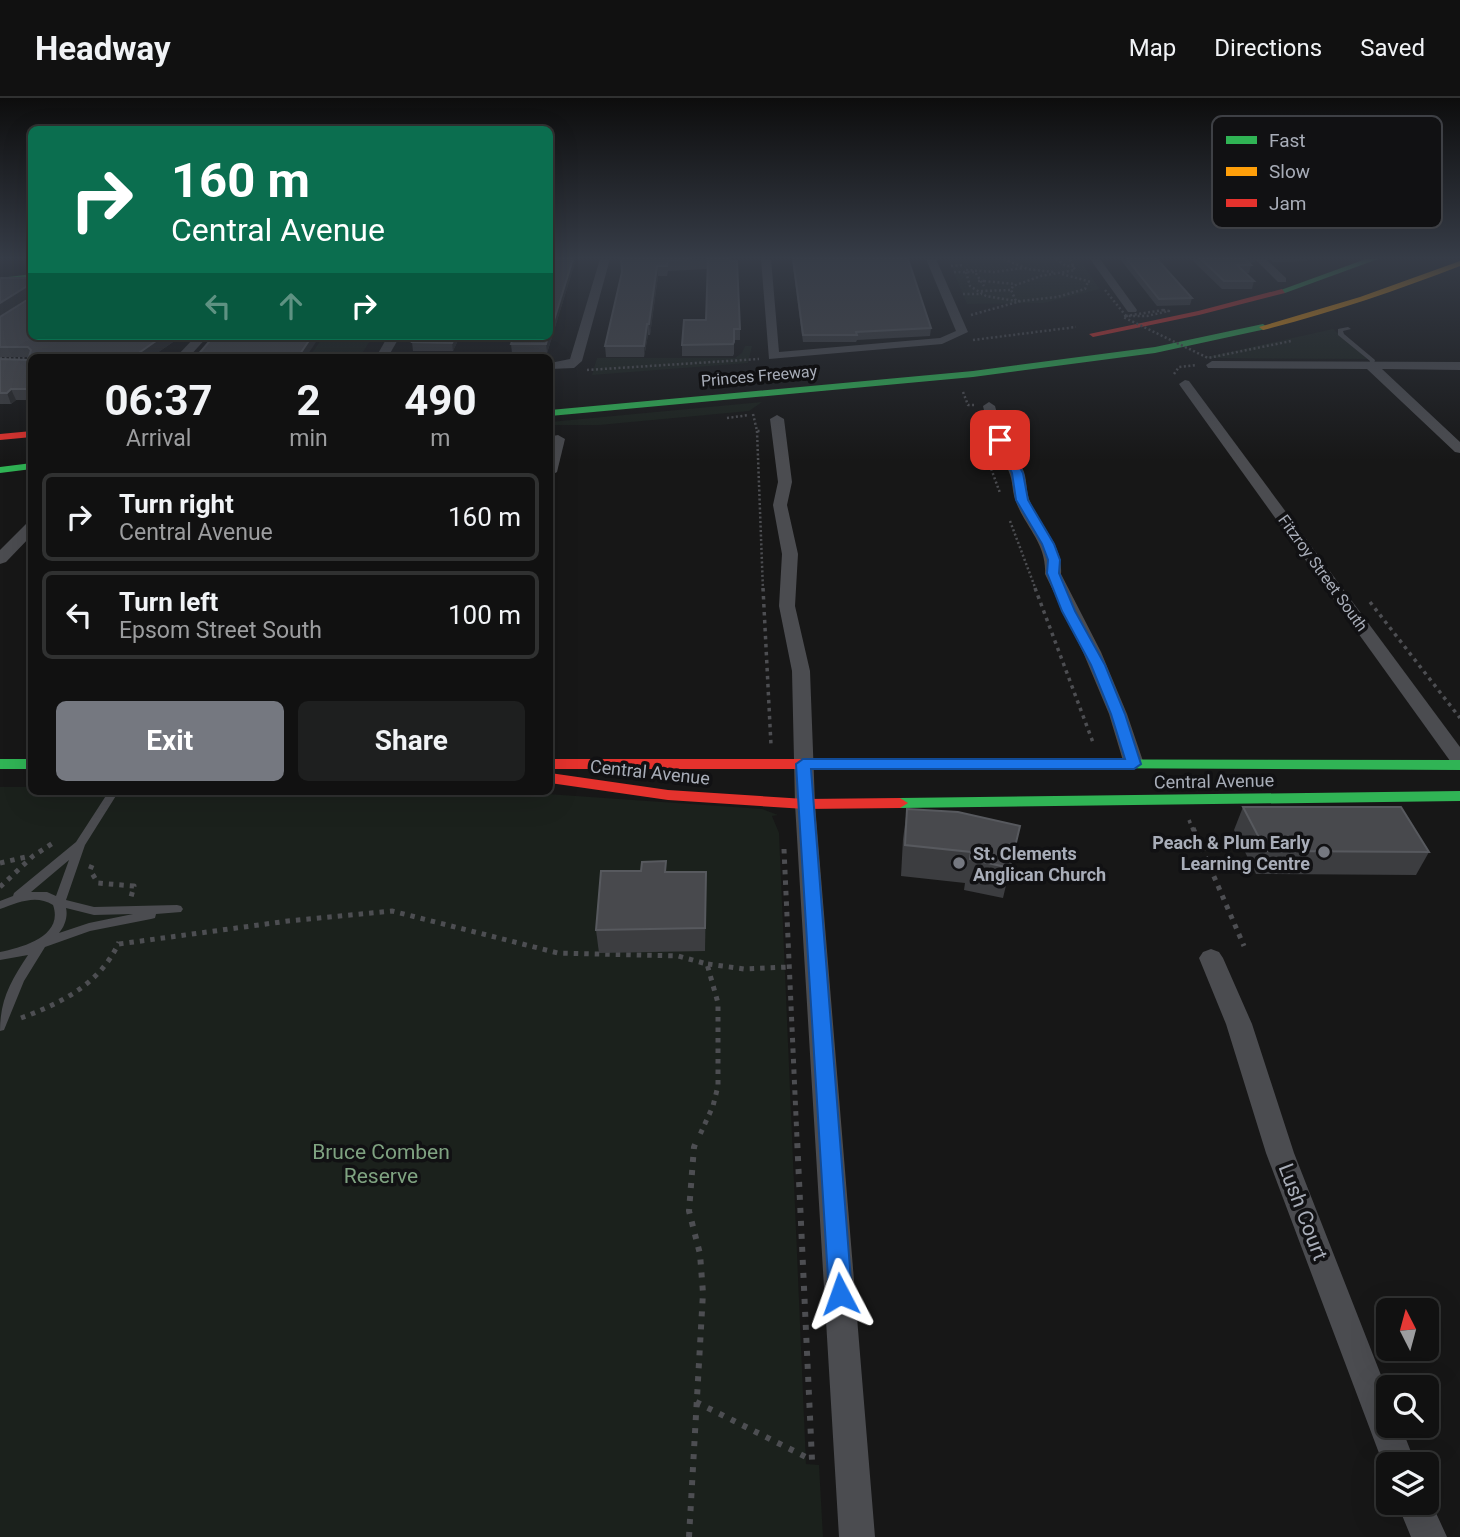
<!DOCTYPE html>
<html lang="en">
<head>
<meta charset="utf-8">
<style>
	:root { --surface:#111; --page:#1e1f1f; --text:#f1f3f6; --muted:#9c9d9f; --line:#303131; --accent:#757880 }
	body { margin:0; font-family:Roboto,sans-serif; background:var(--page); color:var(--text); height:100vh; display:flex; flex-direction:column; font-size:26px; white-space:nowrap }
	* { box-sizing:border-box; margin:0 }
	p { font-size:23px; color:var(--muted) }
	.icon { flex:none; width:38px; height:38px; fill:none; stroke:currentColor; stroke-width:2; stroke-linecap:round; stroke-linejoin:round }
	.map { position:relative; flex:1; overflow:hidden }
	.sheet { position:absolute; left:28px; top:256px; width:525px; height:441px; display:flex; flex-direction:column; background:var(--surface); border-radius:10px; box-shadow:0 7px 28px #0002,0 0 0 2px var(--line) }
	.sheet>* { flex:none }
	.guide { position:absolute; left:28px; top:28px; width:525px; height:214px; border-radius:10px; box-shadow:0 7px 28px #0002,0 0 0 2px var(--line); background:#0b6e4f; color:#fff; overflow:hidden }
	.needle { width:46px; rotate:354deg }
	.tools { position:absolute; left:1376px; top:1200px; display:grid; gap:14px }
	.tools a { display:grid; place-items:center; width:63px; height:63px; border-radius:10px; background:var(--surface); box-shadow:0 7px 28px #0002,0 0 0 2px var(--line); font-size:35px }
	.pin { position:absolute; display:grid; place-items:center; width:60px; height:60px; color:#fff; margin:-30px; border-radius:14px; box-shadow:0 4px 10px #0006 }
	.me { position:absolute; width:77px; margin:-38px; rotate:356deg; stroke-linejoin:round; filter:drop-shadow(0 0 5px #0008) }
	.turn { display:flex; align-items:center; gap:24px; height:147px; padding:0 28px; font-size:32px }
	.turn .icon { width:91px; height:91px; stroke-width:2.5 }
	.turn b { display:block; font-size:49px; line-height:60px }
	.lanes { display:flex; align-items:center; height:66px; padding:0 28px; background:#0003; justify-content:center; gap:35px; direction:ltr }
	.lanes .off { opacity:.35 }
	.eta { display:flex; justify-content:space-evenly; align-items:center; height:119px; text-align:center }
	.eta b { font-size:42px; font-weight:700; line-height:49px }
	.cta { display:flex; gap:14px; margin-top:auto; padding:14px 28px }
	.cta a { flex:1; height:80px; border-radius:10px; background:var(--accent); color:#fff; font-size:28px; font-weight:700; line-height:80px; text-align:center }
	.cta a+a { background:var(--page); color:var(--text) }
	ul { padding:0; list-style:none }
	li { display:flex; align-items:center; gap:21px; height:88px; margin:0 14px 10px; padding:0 14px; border:4px solid var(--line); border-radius:10px }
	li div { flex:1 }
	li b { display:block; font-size:26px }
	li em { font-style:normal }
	header { display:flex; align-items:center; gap:42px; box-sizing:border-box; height:98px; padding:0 35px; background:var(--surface); border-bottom:2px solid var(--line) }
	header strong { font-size:33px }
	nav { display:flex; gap:38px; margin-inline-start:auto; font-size:24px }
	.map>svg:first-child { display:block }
	.green { fill:#1b211c }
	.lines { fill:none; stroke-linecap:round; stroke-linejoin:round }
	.path-far3 { stroke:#4d4e52; stroke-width:2.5; stroke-dasharray:2 2.5; stroke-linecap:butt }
	.path-far2 { stroke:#4d4e52; stroke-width:3.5; stroke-dasharray:3.5 4.5; stroke-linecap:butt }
	.path-far1 { stroke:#4d4e52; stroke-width:5; stroke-dasharray:4.5 6; stroke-linecap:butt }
	.path { stroke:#4d4e52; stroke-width:6; stroke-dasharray:5 8; stroke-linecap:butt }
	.lane { fill:#4b4c50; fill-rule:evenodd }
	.street { fill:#4b4c50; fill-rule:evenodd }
	.fast { fill:#30b455; fill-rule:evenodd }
	.slow { fill:#ff9f0a; fill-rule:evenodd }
	.jam { fill:#e5322d; fill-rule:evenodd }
	.path-bridge { stroke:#4d4e52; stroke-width:2.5; stroke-dasharray:2 2.5; stroke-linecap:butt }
	.wall { fill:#3c3d40 }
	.shaded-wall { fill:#28292a }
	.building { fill:#48494d; stroke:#57595e; stroke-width:2 }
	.route { fill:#1a73e8; stroke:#114b97; stroke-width:2 }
	.poi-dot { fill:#757880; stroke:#111113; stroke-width:2.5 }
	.labels { text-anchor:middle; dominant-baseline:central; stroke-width:7; stroke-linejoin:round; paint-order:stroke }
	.far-street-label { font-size:16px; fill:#a8adb8; stroke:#111113 }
	.street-label { font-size:18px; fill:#a8adb8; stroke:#111113 }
	.poi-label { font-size:18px; font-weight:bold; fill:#a8adb8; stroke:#111113; text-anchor:end }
	.near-park-label { font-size:21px; fill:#7fa381; stroke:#111113 }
	.near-street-label { font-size:21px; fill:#a8adb8; stroke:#111113 }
	.key { fill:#111113; stroke:#3e4045; stroke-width:2 }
	.key-label { font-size:19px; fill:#a8adb8 }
</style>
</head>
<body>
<header>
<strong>Headway</strong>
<nav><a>Map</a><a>Directions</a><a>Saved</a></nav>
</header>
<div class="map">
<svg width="1460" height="1439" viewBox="0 0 1460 1439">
	<rect width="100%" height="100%" fill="#171717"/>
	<!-- green -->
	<g class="green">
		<polygon points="948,161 1079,161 1100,191 1044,205 967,206"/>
		<polygon points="1333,231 1370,261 1202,260"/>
		<polygon points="324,238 373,238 361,257 309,259"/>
		<polygon points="745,248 752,248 748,265 592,277 597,260 735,260 742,255"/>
		<polygon points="762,304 749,313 599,327 553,327 550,332 550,324"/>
		<polygon points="0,689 31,689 32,693 503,693 762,711 778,717 772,718 779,735 806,1366 819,1367 823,1439 0,1439"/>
	</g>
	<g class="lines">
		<!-- path-far3 -->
		<g class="path-far3">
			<polyline points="1004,161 1027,171 1054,174"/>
			<polyline points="1056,161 1066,168 1075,168"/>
			<polyline points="951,168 964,167"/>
			<polyline points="966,172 994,174 1023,170"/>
			<polyline points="954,174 975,174 984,188"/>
			<polyline points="966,174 970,188 986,198 1016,203"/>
			<polyline points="1062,176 1091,184"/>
			<polyline points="984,183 1015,186"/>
			<polyline points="981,193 1011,192"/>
			<polyline points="963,196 982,196"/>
			<polyline points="1020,203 1016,203 1011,192 1013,188 1041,178 1075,172 1070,161"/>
			<polyline points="971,217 1021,203 1057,199 1085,191 1088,184"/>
			<polyline points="973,242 1076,229"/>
			<polyline points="0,260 32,260"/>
			<polyline points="587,272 759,261"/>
			<polyline points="1174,276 1179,269 1197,267"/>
			<polyline points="963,294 968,307 974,307"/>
			<polyline points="753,316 757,333 760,333"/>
			<polyline points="727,320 749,317"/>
			<polyline points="757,333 763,492"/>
			<polyline points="985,354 1000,395"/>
			<polyline points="1010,423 1036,492"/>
		</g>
		<!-- path-far2 -->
		<g class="path-far2">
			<polyline points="763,490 771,647"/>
			<polyline points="1035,490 1094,647"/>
			<polyline points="1370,504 1460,620"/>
			<polyline points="1189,722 1193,732"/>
		</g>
		<!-- path-far1 -->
		<g class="path-far1">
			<polyline points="1193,730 1244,848"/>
			<polyline points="784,751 797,1041"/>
			<polyline points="0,765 30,758"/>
			<polyline points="92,767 90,772 98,785 134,788 131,799"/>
			<polyline points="0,789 33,758 56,743"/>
			<polyline points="119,846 288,823 392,813 558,855 678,858 707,866 718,905 718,988 713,1008 698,1041"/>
			<polyline points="708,866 744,871 789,869"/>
			<path d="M21 920C62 905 101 885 119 844"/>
		</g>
		<!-- path -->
		<g class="path">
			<polyline points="696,1304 812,1362 797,1039"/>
			<polyline points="689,1439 703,1195 700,1156 689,1113 694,1049 698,1039"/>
		</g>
		<!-- lane -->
		<g class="lane">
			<polygon points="1348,229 1351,231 1343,233 1344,236 1375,262 1373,269 1369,269 1370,263 1338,237 1338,231"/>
			<path d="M109 693H119L85 747 66 802 94 809 177 807 181 808 183 811 181 814 156 816 155 820 151 821 90 833 45 849 24 883 4 932 0 933C0 901 11 883 28 857L0 862V854C23 849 64 838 53 807 35 796 18 805 0 811V803L13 798 14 795 76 744ZM69 762 56 798 47 794H31ZM66 810 94 817 133 816 89 825 59 835C65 828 68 818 66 810Z"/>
		</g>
		<!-- street -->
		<g class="street">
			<polygon points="600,161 610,161 582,263 574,270 550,271 550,265 570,261"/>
			<polygon points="761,161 771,161 779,254 940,240 956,233 926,161 936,161 968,234 942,246 769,261"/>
			<polygon points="1090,161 1100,161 1137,212 1136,214 1128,214"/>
			<polygon points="1255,161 1266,161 1286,180 1286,184 1278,184"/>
			<polygon points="196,238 208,238 189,259 176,259"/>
			<polygon points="388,238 400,238 388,259 376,259"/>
			<polygon points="1212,263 1460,264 1460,272 1382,271 1460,344 1460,355 1455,354 1367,271 1208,270 1206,267"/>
			<polygon points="1185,282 1189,283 1460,649 1460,669 1453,667 1181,289 1179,286"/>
			<path d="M989 304 995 308C1001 334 1014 350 1024 374 1027 383 1026 392 1029 401 1039 428 1063 445 1061 476L1101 554 1127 616 1144 666 1141 670H1127L1124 666 1109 616 1083 554 1045 476C1047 445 1024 428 1015 401 1012 392 1013 383 1009 374 1001 350 988 334 983 308Z"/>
			<polygon points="777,317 784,321 792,384 787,407 798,456 795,508 810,573 815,706 875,1439 839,1439 795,706 792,573 779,508 782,456 773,407 778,384 770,321"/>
			<polygon points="558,337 565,341 557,374 550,378 550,348 553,338"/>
			<polygon points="32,424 32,437 6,464 0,466 0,452 27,425"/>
			<polygon points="1211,851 1219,854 1223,860 1252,926 1294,1055 1388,1295 1388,1328 1401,1328 1416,1367 1388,1367 1388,1379 1266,1055 1226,926 1199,860 1203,854"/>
			<polygon points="1426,1393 1447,1439 1411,1439 1397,1405 1426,1405"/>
		</g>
		<!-- fast -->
		<g class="fast">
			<polygon points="1366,161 1378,161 1285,195 1278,193"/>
			<polygon points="32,176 32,180 0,184 0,180"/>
			<polygon points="1263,226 1267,229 1266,231 1155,255 973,279 550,318 550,312 973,273 1155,249"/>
			<polygon points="32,365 32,371 0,375 0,369"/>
			<rect x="0" y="661" width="32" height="10"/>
			<polygon points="857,661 1460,662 1460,672 852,669 850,666"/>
			<polygon points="1460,693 1460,703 900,710 892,705 900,700"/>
		</g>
		<!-- slow -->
		<path class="slow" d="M1460 163V168C1395 193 1331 215 1263 232L1259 229 1360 199Z"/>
		<!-- jam -->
		<g class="jam">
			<polygon points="1282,191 1285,195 1199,217 1093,239 1089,236 1198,213"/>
			<polygon points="32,333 32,339 0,342 0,336"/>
			<polygon points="551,661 857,661 864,666 857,671 551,671"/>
			<polygon points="550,675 668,692 805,701 900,700 908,705 900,710 805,711 668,702 550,685"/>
		</g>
		<!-- path-bridge -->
		<g class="path-bridge">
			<polyline points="978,183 984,183"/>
			<polyline points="1105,192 1126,218"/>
			<polygon points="1163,212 1169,213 1147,218 1126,218"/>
			<polyline points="1126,218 1123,219 1208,260 1291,243"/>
		</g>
	</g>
	<!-- wall -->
	<g class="wall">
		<polygon points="550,161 576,161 547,255 512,255 511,246"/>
		<polygon points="620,161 730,161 740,231 740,242 734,242 734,256 733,258 682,258 682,247 706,222 708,171 668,173 667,178 658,178 650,237 648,237 644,259 606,259 605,248 622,176"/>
		<polygon points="792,161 908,161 931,230 930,238 857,242 856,244 803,244"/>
		<polygon points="1120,161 1157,161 1192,200 1190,207 1157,208"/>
		<polygon points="1191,161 1256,161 1255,164 1249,165 1251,167 1249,175 1246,175 1254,183 1252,191 1222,191"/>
		<polygon points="1269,161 1307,161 1307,163 1273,164"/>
		<polygon points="32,180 32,238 179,240 151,259 32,259 32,302 16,302 11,306 0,306 0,261 28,262 28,259 0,259 0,219 30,200 30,198 0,218 0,181"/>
		<polygon points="460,238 453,253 413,253 412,244"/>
		<polygon points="1243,709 1429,754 1416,777 1256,776 1234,732"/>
		<polygon points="907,711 1020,728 1003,800 964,792 965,785 901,778 903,741"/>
		<polygon points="666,774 706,797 705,853 599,855 596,832"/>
	</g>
	<!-- shaded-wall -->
	<g class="shaded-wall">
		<polygon points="573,161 576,161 547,255 546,246 548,238 550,238 550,235"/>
		<polygon points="657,168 658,178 650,237 649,226"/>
		<polygon points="29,187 32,197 0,218 0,205"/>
		<polygon points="647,226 648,237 644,259 644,248"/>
		<polygon points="163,238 178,238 179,240 151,259 133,259"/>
		<polygon points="312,238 320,238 306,259 298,259"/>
		<polygon points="455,238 460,238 453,253 452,245"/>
		<polygon points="11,291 16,302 11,306 7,295"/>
	</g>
	<!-- building -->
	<g class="building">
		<polygon points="550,161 573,161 550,235"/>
		<polygon points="621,161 692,161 668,162 667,168 657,168 649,226 647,226 644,248 605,248 622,174"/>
		<polygon points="708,161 730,161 730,163 737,163 740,231 734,231 734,244 733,246 682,247 684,222 706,222"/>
		<polygon points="793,161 908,161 931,230 856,234 857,237 803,237"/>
		<polygon points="1127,161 1157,161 1192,200 1159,201"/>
		<polygon points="1201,161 1245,161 1251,167 1237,167 1254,183 1224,183"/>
		<polygon points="1,180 32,180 32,238 163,238 133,259 32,259 32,291 11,291 7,295 0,295 0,261 28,262 31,252 28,249 0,249 0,219 30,200 29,187 0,205 0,181"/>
		<polygon points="214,238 312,238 298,259 196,259"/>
		<polygon points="415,238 455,238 452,245 412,244"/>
		<polygon points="514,238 548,238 546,246 511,246"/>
		<polygon points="1243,709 1401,709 1429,754 1266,753"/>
		<polygon points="907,711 958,714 1020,728 1010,770 970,761 971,754 905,747"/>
		<polygon points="666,763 665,774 706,774 705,830 596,832 601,773 641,773 642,764"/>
	</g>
	<!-- sky -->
	<linearGradient id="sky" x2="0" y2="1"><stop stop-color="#0d0d0d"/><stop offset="0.44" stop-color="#363c47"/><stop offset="1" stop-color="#363c47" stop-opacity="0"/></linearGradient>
	<rect width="1460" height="363" fill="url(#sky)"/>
	<!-- route -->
	<polygon class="route" points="996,340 1003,340 1023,375 1028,402 1054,446 1060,462 1059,475 1075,513 1105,567 1125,616 1141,666 1134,671 811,671 852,1196 848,1204 840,1207 832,1204 829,1196 796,666 803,661 1125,661 1111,616 1091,567 1062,513 1047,475 1048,462 1042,446 1016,402 1012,375 995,342"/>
	<!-- markers -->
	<g class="poi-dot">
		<circle cx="1324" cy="754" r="7"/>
		<circle cx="959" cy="765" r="7"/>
	</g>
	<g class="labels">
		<!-- far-street labels -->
		<g class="far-street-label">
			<text transform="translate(759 278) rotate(-5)">Princes Freeway</text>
			<text transform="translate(1323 475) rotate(54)">Fitzroy Street South</text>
		</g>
		<!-- street labels -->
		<g class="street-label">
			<text transform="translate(650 674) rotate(6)">Central Avenue</text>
			<text transform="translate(1214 683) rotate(-1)">Central Avenue</text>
		</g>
		<!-- poi labels -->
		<g class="poi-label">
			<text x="1310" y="744">Peach &amp; Plum Early<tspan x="1310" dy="21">Learning Centre</tspan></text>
			<text x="973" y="755" text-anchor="start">St. Clements<tspan x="973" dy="21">Anglican Church</tspan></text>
		</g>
		<!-- near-park labels -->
		<g class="near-park-label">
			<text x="381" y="1054">Bruce Comben<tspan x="381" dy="24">Reserve</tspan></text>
		</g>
		<!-- near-street labels -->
		<g class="near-street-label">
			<text transform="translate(1303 1114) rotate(69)">Lush Court</text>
		</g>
	</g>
	<!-- legend -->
	<rect x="1212" y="18" width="230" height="112" rx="10" class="key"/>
	<rect x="1226" y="38" width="31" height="8" fill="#30b455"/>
	<rect x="1226" y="69" width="31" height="9" fill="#ff9f0a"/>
	<rect x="1226" y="101" width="31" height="8" fill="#e5322d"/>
	<g class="key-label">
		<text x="1269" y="49">Fast</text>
		<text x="1269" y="80">Slow</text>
		<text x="1269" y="112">Jam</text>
	</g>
</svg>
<div class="tools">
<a><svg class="needle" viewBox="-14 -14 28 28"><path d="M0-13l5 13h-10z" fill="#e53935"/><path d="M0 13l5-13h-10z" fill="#9c9d9f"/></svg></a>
<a><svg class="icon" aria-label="search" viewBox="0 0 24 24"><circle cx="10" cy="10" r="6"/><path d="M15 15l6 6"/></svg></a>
<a><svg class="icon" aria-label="layers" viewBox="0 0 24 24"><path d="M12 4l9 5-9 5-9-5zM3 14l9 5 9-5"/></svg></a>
</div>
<div class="pin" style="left:1000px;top:342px;background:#d93025"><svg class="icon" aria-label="arrive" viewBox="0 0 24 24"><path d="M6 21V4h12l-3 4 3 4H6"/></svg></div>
<svg class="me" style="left:840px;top:1196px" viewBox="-20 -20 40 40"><path d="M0-17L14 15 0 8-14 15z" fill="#1a73e8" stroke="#fff" stroke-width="4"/></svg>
<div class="guide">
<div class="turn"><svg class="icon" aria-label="right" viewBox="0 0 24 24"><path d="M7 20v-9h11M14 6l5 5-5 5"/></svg><div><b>160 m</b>Central Avenue</div></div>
<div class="lanes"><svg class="icon off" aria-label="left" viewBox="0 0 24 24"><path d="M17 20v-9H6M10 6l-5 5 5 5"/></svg><svg class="icon off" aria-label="ahead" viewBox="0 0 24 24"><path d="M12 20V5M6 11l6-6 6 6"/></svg><svg class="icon" aria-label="right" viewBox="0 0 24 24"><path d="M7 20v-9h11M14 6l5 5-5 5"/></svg></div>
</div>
<section class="sheet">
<div class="eta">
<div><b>06:37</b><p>Arrival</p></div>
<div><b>2</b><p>min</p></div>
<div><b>490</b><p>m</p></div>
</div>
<ul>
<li><svg class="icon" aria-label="right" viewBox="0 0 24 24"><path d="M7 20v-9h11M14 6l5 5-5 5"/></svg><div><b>Turn right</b><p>Central Avenue</p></div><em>160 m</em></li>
<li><svg class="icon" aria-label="left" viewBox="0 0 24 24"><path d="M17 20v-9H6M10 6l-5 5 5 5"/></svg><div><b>Turn left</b><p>Epsom Street South</p></div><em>100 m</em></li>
</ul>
<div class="cta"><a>Exit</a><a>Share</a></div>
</section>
</div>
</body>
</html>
